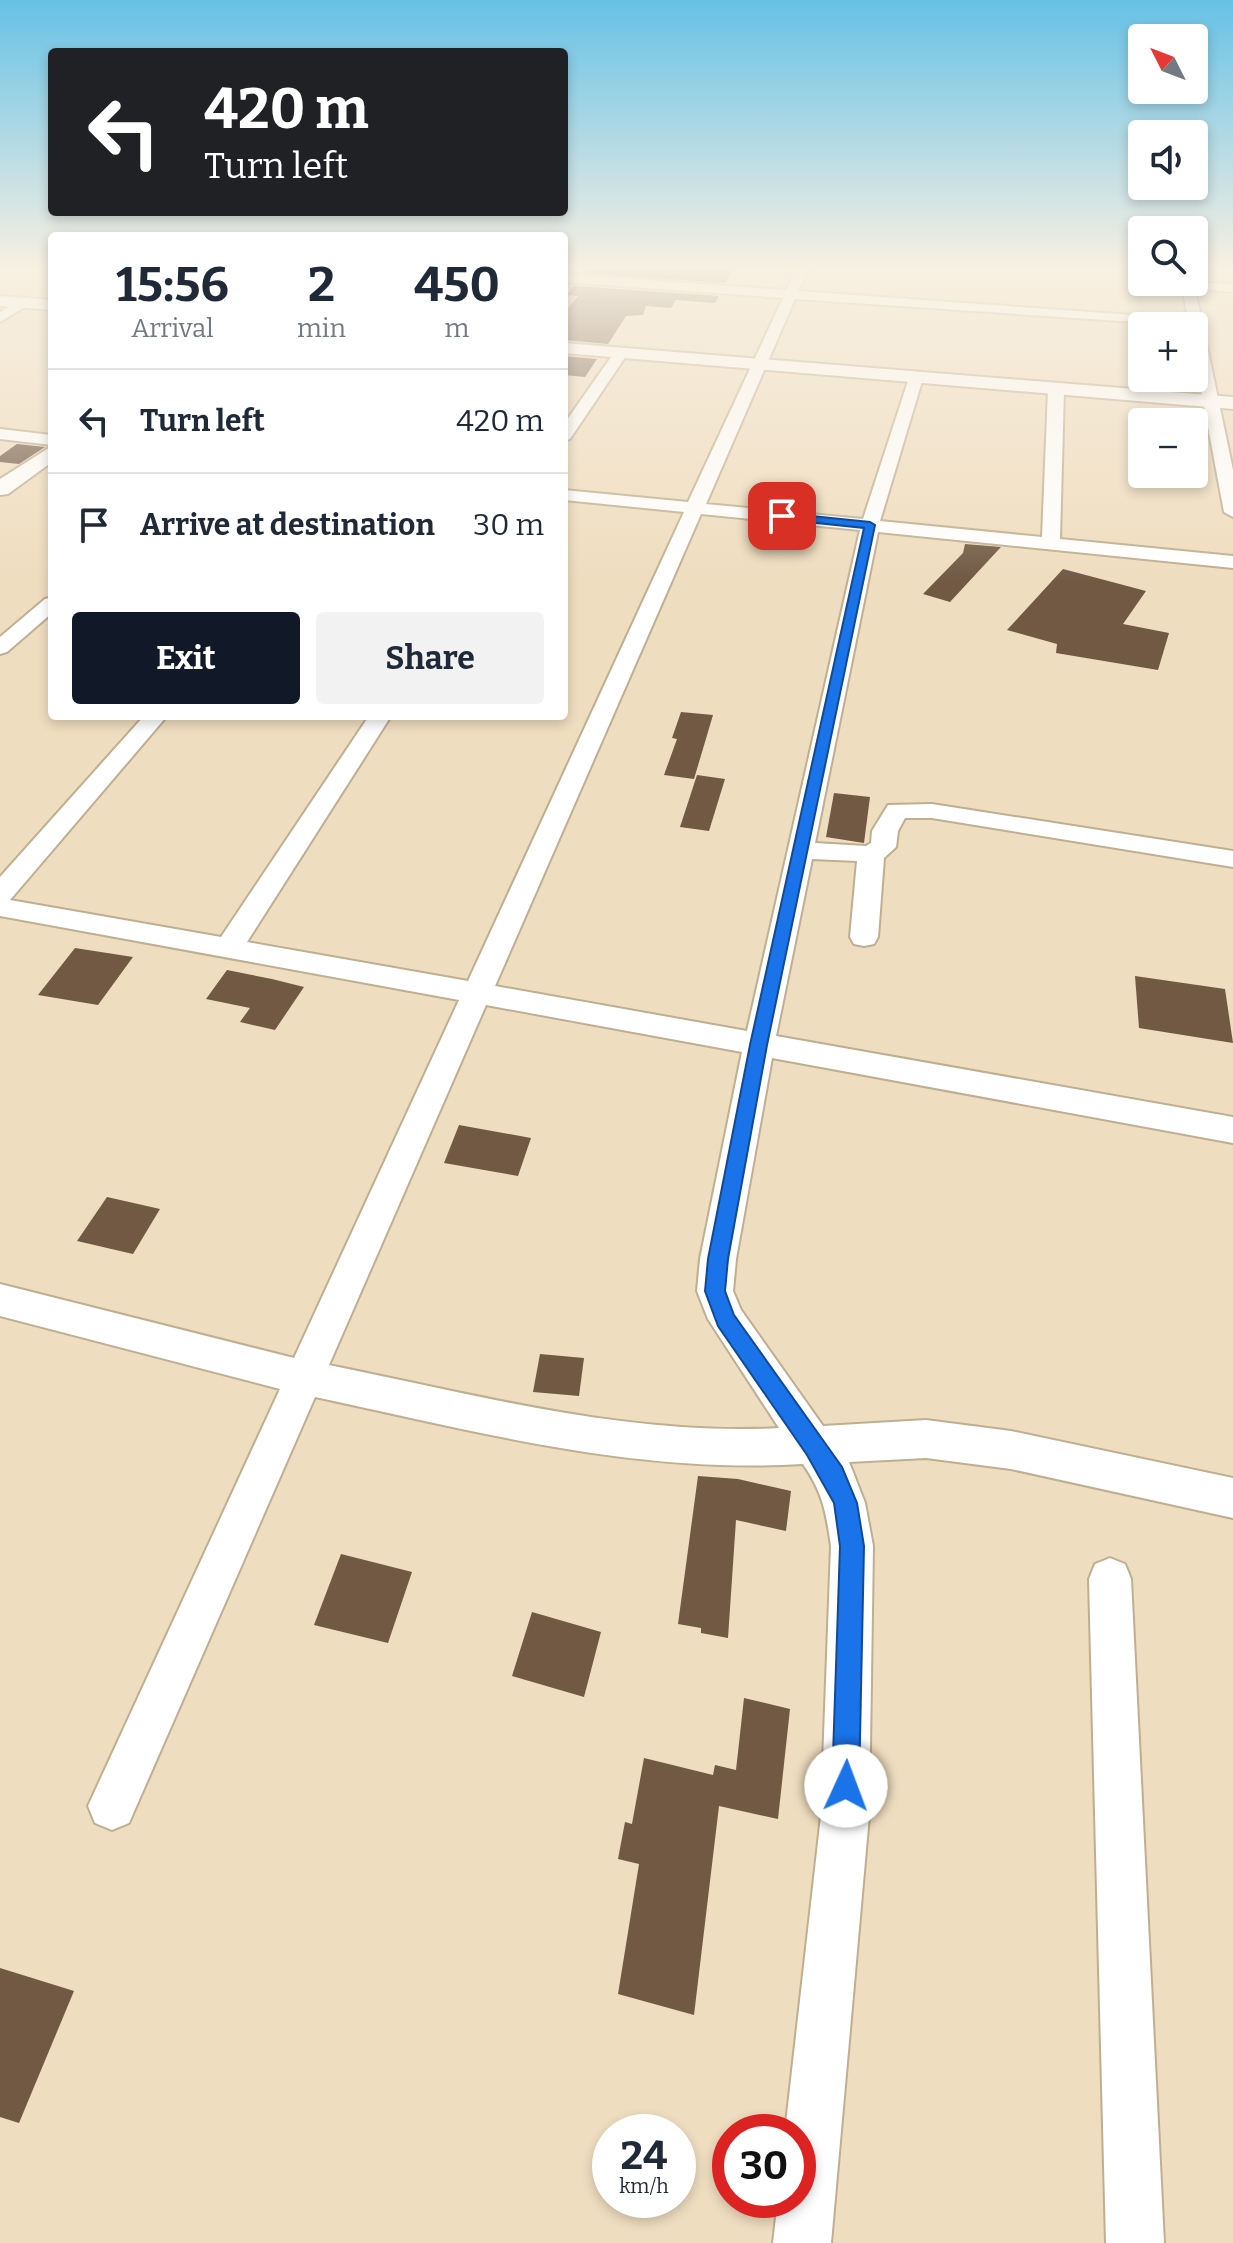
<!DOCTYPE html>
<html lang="en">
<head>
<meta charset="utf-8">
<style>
	:root { --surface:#fff; --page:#f2f2f3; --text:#1f2937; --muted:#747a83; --line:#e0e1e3; --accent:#111827 }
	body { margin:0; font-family:Bitter,serif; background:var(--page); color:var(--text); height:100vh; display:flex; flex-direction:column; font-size:30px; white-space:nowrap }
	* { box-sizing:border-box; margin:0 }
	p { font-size:26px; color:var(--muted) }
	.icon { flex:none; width:44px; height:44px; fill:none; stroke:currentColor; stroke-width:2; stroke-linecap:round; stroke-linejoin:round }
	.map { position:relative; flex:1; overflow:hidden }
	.drawer { position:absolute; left:48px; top:232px; width:520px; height:488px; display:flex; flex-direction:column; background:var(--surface); border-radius:8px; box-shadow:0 4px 12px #0003 }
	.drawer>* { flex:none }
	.top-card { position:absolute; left:48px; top:48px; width:520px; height:168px; border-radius:8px; box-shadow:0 4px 12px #0003; background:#202124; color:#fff; overflow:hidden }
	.needle { width:52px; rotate:312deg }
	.controls { position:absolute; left:1128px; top:24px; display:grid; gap:16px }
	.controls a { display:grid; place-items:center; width:80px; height:80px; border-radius:8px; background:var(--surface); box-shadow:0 4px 12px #0003; font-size:40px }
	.speed { position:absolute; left:592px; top:2114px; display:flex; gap:16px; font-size:40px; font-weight:700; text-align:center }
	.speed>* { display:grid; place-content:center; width:104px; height:104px; border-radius:50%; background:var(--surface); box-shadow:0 4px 12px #0003; line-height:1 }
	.speed small { font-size:20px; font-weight:400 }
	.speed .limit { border:12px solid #d22; background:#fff; color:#111 }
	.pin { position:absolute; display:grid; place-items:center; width:68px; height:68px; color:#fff; margin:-34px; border-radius:16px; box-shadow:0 4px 12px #0006 }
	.me { position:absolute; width:88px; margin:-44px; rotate:2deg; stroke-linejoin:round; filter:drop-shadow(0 0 6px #0008) }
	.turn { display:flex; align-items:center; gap:28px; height:168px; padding:0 24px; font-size:36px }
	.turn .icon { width:104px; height:104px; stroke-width:2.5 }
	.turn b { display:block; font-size:56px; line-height:68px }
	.eta { display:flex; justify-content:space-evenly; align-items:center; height:136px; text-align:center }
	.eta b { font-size:48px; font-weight:700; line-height:56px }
	.button { display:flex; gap:16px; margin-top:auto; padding:16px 24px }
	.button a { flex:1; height:92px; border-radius:8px; background:var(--accent); color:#fff; font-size:32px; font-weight:700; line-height:92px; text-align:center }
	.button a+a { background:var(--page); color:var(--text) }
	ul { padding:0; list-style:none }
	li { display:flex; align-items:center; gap:24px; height:104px; padding:0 24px; border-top:2px solid var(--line) }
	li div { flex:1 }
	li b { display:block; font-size:30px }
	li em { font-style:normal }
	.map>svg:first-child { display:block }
	.building { fill:#715944 }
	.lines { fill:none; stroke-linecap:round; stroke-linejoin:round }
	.minor-casing { stroke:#bfae91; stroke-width:4 }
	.tertiary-casing { stroke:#bfae91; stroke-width:4 }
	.minor { fill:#fff; fill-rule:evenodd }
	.tertiary { fill:#fff; fill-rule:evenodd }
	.route { fill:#1a73e8; stroke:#114b97; stroke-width:2 }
</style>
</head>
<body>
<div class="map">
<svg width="1233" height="2243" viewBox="0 0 1233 2243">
	<rect width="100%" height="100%" fill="#efddbf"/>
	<!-- building -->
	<g class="building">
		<polygon points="590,267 734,267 726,283 585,273"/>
		<polygon points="574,286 719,296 715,303 676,300 671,308 646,306 643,315 626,316 608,344 564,340 564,313 578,296 567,295"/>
		<polygon points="564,356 597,359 585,377 564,375"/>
		<polygon points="17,444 45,447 19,464 0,462 0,456"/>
		<polygon points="965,544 1001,547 950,602 923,594 963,553"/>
		<polygon points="1063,569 1146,591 1123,624 1169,633 1158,670 1056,653 1057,644 1007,630"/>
		<polygon points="681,712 713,715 694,779 664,775 677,739 672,738"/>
		<polygon points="697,775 725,779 709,831 680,827"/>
		<polygon points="834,793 870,797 864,843 826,837"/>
		<polygon points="75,948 133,957 98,1005 38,995"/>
		<polygon points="227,970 272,979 304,987 275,1030 240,1022 250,1008 206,999"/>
		<polygon points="1135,976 1225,989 1233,1043 1139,1028"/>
		<polygon points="459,1125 531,1138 518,1176 444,1163"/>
		<polygon points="107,1197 160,1209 133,1254 77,1241"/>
		<polygon points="540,1354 584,1358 579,1396 533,1392"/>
		<polygon points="698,1476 738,1479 791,1491 786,1531 736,1520 728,1638 701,1633 701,1628 678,1624"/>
		<polygon points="341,1554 412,1572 388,1643 314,1625"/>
		<polygon points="532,1612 601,1632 584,1697 512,1676"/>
		<polygon points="744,1698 790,1709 778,1819 719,1806 694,2015 618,1994 639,1864 618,1859 625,1822 632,1824 644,1758 713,1775 715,1765 736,1770"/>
		<polygon points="0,1968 74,1991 19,2123 0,2117"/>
	</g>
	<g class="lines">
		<defs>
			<g id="minor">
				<path d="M797 267H809L798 291 1188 319 1181 282 1233 284V292L1195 289 1233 470V517L1224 512 1194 352V326L795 299 706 504 863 519 909 378 916 374 923 378 880 521 1042 537 1048 390 1056 385 1064 390 1060 539 1233 556V568L878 532 815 843 866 846 871 843 872 831 888 805 932 804 1233 851V867L932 818H905L898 831 896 847 884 858 878 937 874 944 864 946 854 944 850 937 857 861 812 859 776 1036 1233 1117V1143L772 1058 736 1259 733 1291 741 1310 823 1426 926 1420 1011 1431 1233 1478V1518L1011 1469 926 1458 849 1462 865 1503 873 1546 869 1816 831 2243H773L778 2200H798V2132H785L821 1816 831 1546C826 1512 823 1493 803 1464 634 1474 479 1432 315 1397L129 1823 112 1830 95 1823 88 1806 280 1389 0 1316V1284L294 1358 459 1000 0 916V877L144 716H167L10 900 221 937 369 716H391L247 942 468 981 684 512 564 500V490L688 502 783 298 564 282V274L786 290ZM701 514 860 530 747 1031 495 986ZM486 1005 742 1052 700 1259 697 1291 708 1319 779 1428C627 1436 477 1395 329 1365Z"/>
				<polygon points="20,300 31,303 0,322 0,312"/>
				<polygon points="621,349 628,353 570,439 564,441 564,424 616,350"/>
				<polygon points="0,429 52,435 52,445 0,439"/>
				<polygon points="52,597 52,613 7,652 0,654 0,637 45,599"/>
				<polygon points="1110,1558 1125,1564 1131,1579 1164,2243 1106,2243 1089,1579 1095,1564"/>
			</g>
			<g id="tertiary">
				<polygon points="0,296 52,300 52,310 0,306"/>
				<polygon points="564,343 1233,397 1233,409 564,353"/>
				<polygon points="52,446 52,462 8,494 0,495 0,479"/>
			</g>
		</defs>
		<!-- minor casing -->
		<use href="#minor" class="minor-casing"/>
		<!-- tertiary casing -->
		<use href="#tertiary" class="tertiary-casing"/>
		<!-- minor -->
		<use href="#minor" class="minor"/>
		<!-- tertiary -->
		<use href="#tertiary" class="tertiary"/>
	</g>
	<!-- sky -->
	<linearGradient id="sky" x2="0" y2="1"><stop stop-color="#66c1e6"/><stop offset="0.46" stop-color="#f8f0e2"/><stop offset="1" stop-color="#f8f0e2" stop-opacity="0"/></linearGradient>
	<rect width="1233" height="581" fill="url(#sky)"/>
	<!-- route -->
	<polygon class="route" points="782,513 870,522 875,525 767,1045 728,1259 725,1291 734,1315 842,1467 857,1503 864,1546 859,1786 855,1795 846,1799 836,1795 832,1786 840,1546 834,1503 807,1455 718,1326 705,1291 708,1259 750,1045 864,528 779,519 779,514"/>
</svg>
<div class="controls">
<a><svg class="needle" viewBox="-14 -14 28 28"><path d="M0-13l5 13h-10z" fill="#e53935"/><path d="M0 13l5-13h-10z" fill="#747a83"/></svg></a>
<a><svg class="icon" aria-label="sound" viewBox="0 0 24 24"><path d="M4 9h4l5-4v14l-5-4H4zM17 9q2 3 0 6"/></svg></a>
<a><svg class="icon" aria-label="search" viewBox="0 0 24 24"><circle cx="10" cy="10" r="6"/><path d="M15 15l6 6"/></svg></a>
<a>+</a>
<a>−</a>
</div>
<div class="speed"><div>24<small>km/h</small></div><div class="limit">30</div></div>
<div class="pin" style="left:782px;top:516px;background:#d93025"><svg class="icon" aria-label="arrive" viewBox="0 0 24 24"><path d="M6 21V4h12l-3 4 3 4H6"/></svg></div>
<svg class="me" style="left:846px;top:1786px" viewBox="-20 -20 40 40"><circle r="19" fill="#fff"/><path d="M0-13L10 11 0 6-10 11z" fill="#1a73e8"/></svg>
<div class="top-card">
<div class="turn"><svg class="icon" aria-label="left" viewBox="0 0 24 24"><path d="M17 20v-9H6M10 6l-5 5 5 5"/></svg><div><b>420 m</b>Turn left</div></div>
</div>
<section class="drawer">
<div class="eta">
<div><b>15:56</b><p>Arrival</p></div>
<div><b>2</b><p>min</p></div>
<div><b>450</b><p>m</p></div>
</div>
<ul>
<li><svg class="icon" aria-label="left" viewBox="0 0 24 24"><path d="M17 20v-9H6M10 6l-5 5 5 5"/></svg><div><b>Turn left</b></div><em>420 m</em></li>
<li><svg class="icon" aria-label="arrive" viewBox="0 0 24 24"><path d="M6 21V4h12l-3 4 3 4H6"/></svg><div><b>Arrive at destination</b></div><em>30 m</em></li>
</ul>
<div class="button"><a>Exit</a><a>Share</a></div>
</section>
</div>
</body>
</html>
